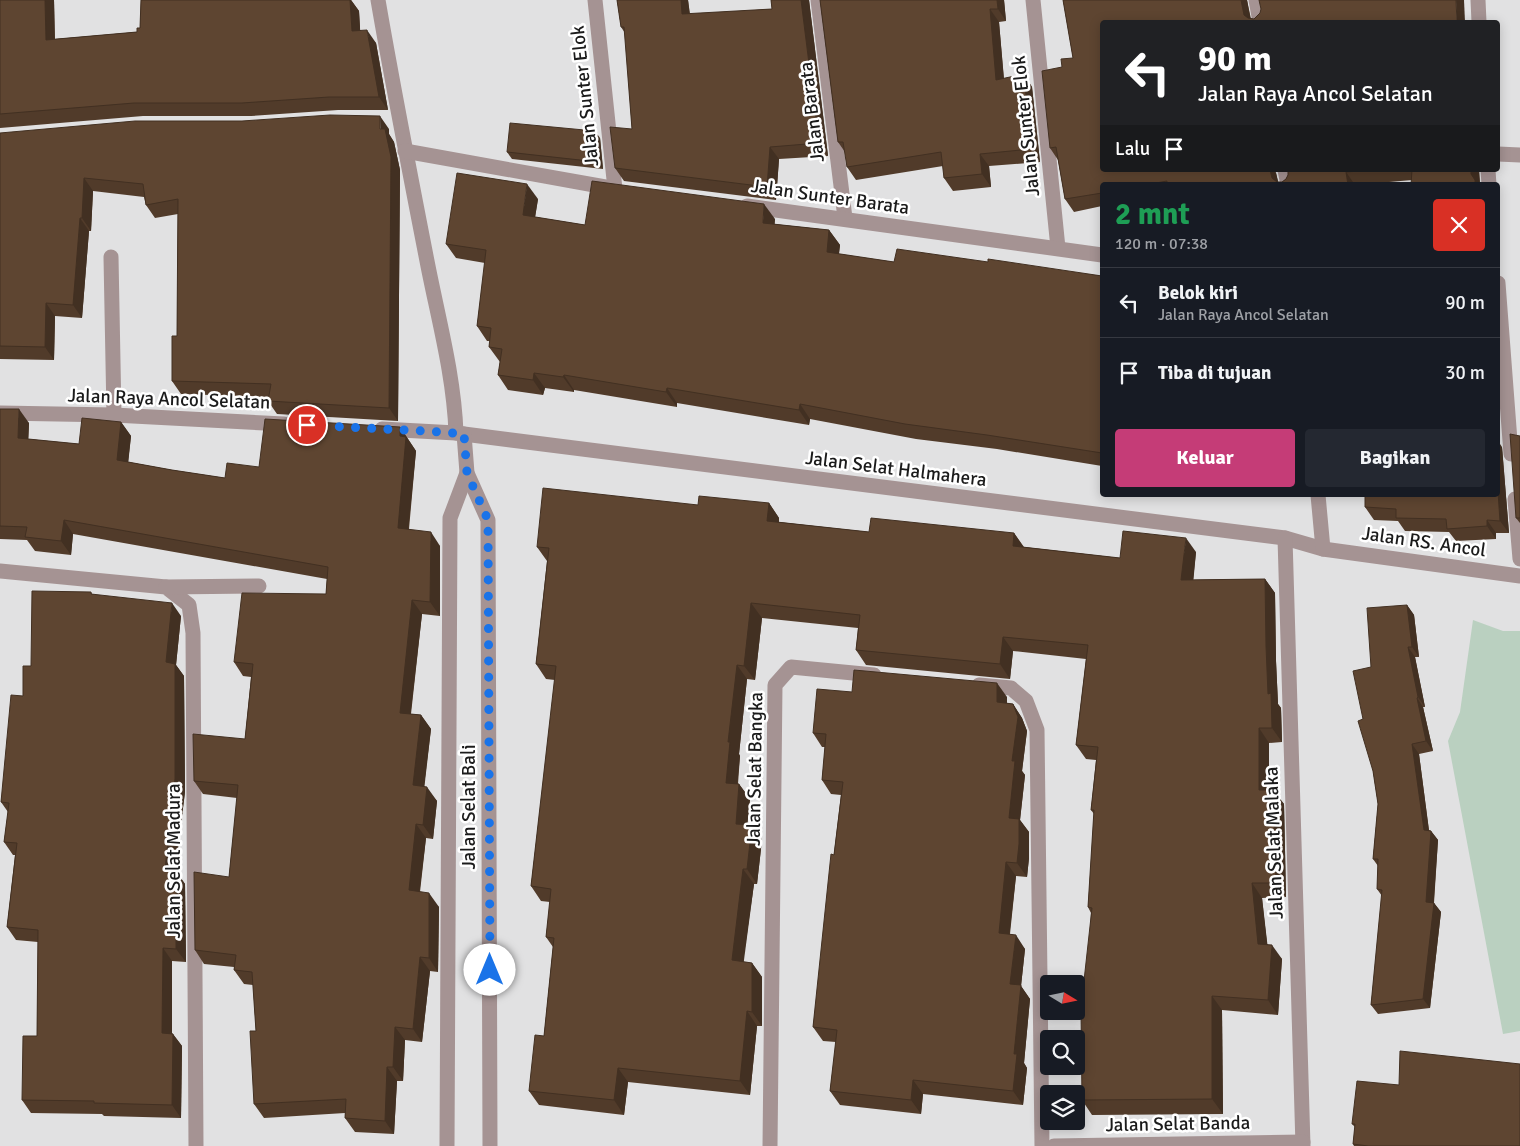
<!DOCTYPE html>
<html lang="id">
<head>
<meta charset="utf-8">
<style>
	:root { --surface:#171b24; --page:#242831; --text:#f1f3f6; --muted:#9ea1a6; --line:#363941; --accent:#c53c77 }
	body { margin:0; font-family:Signika,sans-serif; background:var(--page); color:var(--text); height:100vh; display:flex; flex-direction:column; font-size:19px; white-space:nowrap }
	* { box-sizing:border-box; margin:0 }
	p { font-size:16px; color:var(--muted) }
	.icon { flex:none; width:28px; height:28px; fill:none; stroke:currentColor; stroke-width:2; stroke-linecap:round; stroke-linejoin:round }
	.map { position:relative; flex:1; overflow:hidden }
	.panel { position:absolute; left:1100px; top:182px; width:400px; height:315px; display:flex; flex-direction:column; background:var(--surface); border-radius:5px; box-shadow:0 2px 12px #0003 }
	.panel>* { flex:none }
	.hud { position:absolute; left:1100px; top:20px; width:400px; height:152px; border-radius:5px; box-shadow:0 2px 12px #0003; background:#202124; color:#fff; overflow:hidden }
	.needle { width:32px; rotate:100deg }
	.tools { position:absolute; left:1040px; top:975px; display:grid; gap:10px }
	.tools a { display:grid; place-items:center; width:45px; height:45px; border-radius:5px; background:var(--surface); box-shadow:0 2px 12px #0003; font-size:25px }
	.pin { position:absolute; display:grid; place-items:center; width:42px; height:42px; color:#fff; margin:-21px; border:2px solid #fff; border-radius:50%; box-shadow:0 1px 5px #0007 }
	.me { position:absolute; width:55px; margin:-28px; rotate:0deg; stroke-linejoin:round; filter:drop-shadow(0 0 4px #0008) }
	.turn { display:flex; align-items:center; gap:18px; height:105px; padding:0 15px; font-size:22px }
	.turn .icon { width:65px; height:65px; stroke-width:2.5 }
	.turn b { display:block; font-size:35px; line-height:42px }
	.then { display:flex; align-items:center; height:48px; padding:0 15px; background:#0003; gap:10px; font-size:19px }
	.round { display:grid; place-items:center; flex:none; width:52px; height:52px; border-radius:5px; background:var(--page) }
	.headline { display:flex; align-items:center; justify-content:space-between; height:85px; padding:0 15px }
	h1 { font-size:30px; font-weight:800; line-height:38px; color:#1e9e55 }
	.button { display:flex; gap:10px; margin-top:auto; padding:10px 15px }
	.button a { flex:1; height:58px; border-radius:5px; background:var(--accent); color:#fff; font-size:20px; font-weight:800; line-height:58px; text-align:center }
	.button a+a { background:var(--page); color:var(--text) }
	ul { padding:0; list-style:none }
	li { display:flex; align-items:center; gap:15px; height:70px; padding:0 15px; border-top:1px solid var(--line) }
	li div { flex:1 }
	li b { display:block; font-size:19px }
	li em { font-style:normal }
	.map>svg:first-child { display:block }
	.green { fill:#bad0c0 }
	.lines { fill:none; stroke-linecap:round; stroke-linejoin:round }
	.minor { stroke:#a59393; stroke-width:15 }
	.wall { fill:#513b2a }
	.shaded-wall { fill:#423022 }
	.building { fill:#5e4531; stroke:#423022 }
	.route { stroke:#1a73e8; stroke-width:9; stroke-dasharray:0 16.2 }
	.labels { text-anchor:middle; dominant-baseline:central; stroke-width:5; stroke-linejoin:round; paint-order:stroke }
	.street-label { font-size:19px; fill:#1b1b1b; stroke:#fff }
</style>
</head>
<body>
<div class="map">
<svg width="1520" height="1146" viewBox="0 0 1520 1146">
	<rect width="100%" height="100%" fill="#e1e1e2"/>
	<!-- green -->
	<polygon class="green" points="1473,620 1503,631 1520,631 1520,1031 1503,1034 1448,741 1460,712"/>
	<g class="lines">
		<!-- minor -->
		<g class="minor">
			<path d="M378 0C393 87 410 174 427 261 438 318 454 375 456 433"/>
			<polyline points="595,0 615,189"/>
			<polyline points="818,0 845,218"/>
			<polyline points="1033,0 1058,248"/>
			<polyline points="1256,0 1260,22"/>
			<polyline points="1478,0 1479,22"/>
			<polyline points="405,151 611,188"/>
			<polyline points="1498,154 1520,155"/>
			<polyline points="1285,170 1288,185"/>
			<polyline points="1488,170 1489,185"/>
			<polyline points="747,206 1102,255"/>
			<polyline points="111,257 114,415"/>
			<polyline points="1498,283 1511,454"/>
			<polyline points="0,413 114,415 284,424"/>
			<polyline points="382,429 456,433 1285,538 1323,549 1520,576"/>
			<polyline points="464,434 467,473 488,520 490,1146"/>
			<polyline points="1318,495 1323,549"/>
			<polyline points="1515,499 1520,559"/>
			<polyline points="1285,538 1303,1146"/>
			<polyline points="0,571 166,587 189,605 193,633 196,1146"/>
			<polyline points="166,587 259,586"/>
			<polyline points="979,685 1011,688 1026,701 1037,730 1042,1146"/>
			<polyline points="447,1146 450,518 467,473"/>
			<polyline points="770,1146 775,685 791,667 874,675"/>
			<polyline points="1054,1146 1303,1142"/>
		</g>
	</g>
	<!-- wall -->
	<g class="wall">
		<polygon points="0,0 54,0 55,39 137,32 140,28 141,0 351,0 359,11 360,30 376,43 388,110 338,110 251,116 143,116 0,128"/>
		<polygon points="617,0 688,0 690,14 772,9 771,0 809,0 828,156 779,159 776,200 624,181 615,168 632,129 625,33 621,27"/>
		<polygon points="820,0 1004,0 1006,21 999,22 1004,79 1024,74 1032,87 1040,162 989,166 991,187 953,191 944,178 943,166 856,180 847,167 845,152 838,142"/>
		<polygon points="1063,0 1247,0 1251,19 1465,22 1102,22 1102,170 1274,170 1276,173 1278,182 1282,182 1286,179 1288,175 1288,170 1479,170 1480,185 1412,185 1412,180 1355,185 1102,185 1102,206 1074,212 1065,199 1058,160 1050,148 1062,67 1073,58"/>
		<polygon points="389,129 389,134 394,142 400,170 398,421 277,414 268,401 269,397 181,394 172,381 177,336 178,214 155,218 146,205 144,197 93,191 91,231 89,231 82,318 55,316 54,360 0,359 0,133"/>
		<polygon points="600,138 603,169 512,159 507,152"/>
		<polygon points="538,199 535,217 585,225 775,219 774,224 829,230 840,245 839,254 894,262 988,262 1102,276 1102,466 997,449 916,439 810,419 809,425 677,403 677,407 574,390 574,392 545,388 543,395 508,390 498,375 500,362 489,347 490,341 487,341 477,326 485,263 456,258 446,244"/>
		<polygon points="0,409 29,423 28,439 79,444 121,422 131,436 128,462 172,470 225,478 259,467 400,427 416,451 409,529 440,546 440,616 422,614 411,714 421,715 431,729 424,786 437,801 433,839 426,838 420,892 439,907 438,972 430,971 422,1042 405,1040 403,1081 397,1081 394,1134 355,1132 345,1118 345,1113 264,1118 254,1104 256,1031 253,985 244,984 234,970 234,967 204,964 195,950 229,877 237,798 203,794 194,781 245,739 251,677 243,676 234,662 326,594 327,579 73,534 71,555 35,551 27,540 0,539"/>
		<polygon points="1520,436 1520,523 1516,518"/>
		<polygon points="1502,447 1509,533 1496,533 1496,539 1456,541 1449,532 1405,531 1398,521 1374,520 1365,507"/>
		<polygon points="769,503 779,518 779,522 869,532 1014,533 1024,547 1120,558 1196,552 1193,580 1265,579 1275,593 1276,661 1278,704 1281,708 1282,742 1269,743 1269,790 1273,790 1284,804 1286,897 1262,898 1267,944 1282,959 1278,1015 1222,1010 1223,1114 1092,1115 1082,1100 1091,913 1088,907 1094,814 1091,810 1096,760 1086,759 1076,745 1086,659 1013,651 1010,679 866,665 856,650 858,628 762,618 755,680 747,679 739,754 740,756 738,784 739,784 750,799 747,825 752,825 762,840 757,884 754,884 743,962 752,963 762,977 762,1026 757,1026 750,1095 628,1082 624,1115 539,1105 529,1091 544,1036 553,947 546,937 550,902 541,901 531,886 555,680 546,679 536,664 547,561 537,547 698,505"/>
		<polygon points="91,592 92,594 181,616 176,665 184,676 185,792 175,870 185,884 186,962 172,961 172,1033 182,1046 181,1118 104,1116 102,1114 31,1113 22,1100 37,1036 38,942 16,940 7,927 15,855 13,855 4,842 8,812 1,802 31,666"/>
		<polygon points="1407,605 1414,615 1419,657 1415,657 1425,707 1423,707 1433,751 1419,754 1429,830 1431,831 1438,840 1434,903 1441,912 1430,1008 1378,1014 1371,1005 1382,896 1377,889 1378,866 1373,859 1378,804 1373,771 1363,719 1371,667"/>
		<polygon points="852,692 1007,697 1007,703 1013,704 1022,718 1027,731 1022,771 1025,775 1020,820 1029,832 1029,858 1027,877 1016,876 1010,934 1025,949 1021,986 1030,999 1024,1063 1027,1068 1023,1105 923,1094 921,1114 840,1105 830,1091 836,1042 823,1041 813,1027 841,795 831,794 822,780 825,747 822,747 813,733"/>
		<polygon points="1399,1085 1520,1146 1354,1146 1353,1144 1355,1127 1352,1124"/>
	</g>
	<!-- shaded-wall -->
	<g class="shaded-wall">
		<polygon points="45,0 54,0 55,53 46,40"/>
		<polygon points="350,0 351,0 359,11 361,44 352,31"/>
		<polygon points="681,0 688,0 691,26 682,14"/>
		<polygon points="801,0 809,0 828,156 819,143"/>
		<polygon points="997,0 1004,0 1006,21 998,9"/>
		<polygon points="1241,0 1247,0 1251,22 1244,15"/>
		<polygon points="1456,0 1464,0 1465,22 1457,22"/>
		<polygon points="990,9 999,22 1005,93 996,80"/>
		<polygon points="367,30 376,43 388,110 379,97"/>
		<polygon points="1024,74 1032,87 1040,162 1031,149"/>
		<polygon points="380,116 389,129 389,134 394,142 400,170 398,421 389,408"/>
		<polygon points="595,131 600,138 603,169 598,162"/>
		<polygon points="770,147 779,159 776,200 767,187"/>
		<polygon points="980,154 989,166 991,187 982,174"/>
		<polygon points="1270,170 1274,170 1276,173 1279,185 1272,178"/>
		<polygon points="1471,170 1479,170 1480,185 1475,184 1471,174"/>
		<polygon points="1346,172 1355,185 1348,185"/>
		<polygon points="84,178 93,191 91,231 82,218"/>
		<polygon points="527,184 538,199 533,230 523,215"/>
		<polygon points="764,204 775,219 774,238 763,223"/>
		<polygon points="80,218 89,231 82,318 73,305"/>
		<polygon points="829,230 840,245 837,267 827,252"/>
		<polygon points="46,303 55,316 54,360 45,347"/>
		<polygon points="534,373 545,388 543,395 533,380"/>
		<polygon points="564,375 574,390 574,392 563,377"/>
		<polygon points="667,388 677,403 677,407 666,392"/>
		<polygon points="800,404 810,419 809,425 799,410"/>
		<polygon points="19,409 29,423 28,451 18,438"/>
		<polygon points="121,422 131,436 127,474 117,460"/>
		<polygon points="400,427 416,451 407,542 398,528"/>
		<polygon points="1498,441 1502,447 1509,533 1500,521 1498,492"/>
		<polygon points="769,503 779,518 777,536 767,521"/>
		<polygon points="64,520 73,534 71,555 61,541"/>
		<polygon points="1487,520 1496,533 1496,539 1487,526"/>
		<polygon points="431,532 440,546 440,616 430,602"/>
		<polygon points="1014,533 1024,548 1013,546"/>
		<polygon points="1186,538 1196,552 1192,595 1181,580"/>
		<polygon points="1265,579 1275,593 1276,661 1278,704 1281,708 1282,742 1272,728 1268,694 1266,646"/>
		<polygon points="412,600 422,614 409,727 400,713"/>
		<polygon points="172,603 181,616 176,665 184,676 185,792 174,882 165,869 166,662"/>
		<polygon points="751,603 762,618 755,680 744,666"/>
		<polygon points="1407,605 1414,615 1419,657 1412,647"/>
		<polygon points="1003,637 1013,651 1010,679 1000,664"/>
		<polygon points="1408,647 1415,657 1425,707 1418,697"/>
		<polygon points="737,665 747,679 739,754 740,756 736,797 726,783 728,742"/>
		<polygon points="997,683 1007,697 1006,716 997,702"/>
		<polygon points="1417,698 1423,707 1433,751 1426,741"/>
		<polygon points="1013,704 1022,718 1027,731 1022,771 1025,775 1020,820 1029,832 1029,858 1027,877 1017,863 1009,818 1012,761"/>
		<polygon points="421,715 431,729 423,799 413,785"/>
		<polygon points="1259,728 1269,743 1269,804 1259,790"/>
		<polygon points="1412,744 1419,754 1430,839 1424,830"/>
		<polygon points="739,784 750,799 746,838 736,824"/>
		<polygon points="427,787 437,801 433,839 423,825"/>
		<polygon points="1273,790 1284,804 1286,897 1276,883"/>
		<polygon points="416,824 426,838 418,904 409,890"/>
		<polygon points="752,825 762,840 757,884 747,869"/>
		<polygon points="1431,831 1438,840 1433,912 1426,902"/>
		<polygon points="1006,862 1016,876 1008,947 999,933"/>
		<polygon points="743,869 754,884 742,975 732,960"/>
		<polygon points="176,871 185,884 186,962 176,949"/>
		<polygon points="1252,883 1262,898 1269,958 1258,944"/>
		<polygon points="429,893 439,907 438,972 429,958"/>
		<polygon points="1434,903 1441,912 1430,1008 1423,999"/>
		<polygon points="1016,935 1025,949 1021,986 1030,999 1024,1063 1027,1068 1023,1105 1013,1091 1014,1054 1010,984"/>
		<polygon points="1272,945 1282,959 1278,1015 1268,1000"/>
		<polygon points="163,948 172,961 172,1046 162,1033"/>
		<polygon points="420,957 430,971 422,1042 413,1029"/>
		<polygon points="752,963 762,977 762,1026 752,1012"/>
		<polygon points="1212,996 1222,1010 1223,1114 1212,1099"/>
		<polygon points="747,1011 757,1026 750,1095 740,1081"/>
		<polygon points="395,1027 405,1040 403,1081 393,1067"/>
		<polygon points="173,1034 182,1046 181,1118 172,1105"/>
		<polygon points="387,1067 397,1081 394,1134 385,1121"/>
		<polygon points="618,1068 628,1082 624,1115 614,1100"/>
		<polygon points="913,1080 923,1094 921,1114 911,1100"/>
	</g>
	<!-- building -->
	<g class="building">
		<polygon points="0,0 45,0 46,40 137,32 137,28 140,28 141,0 350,0 352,31 367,30 379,97 329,97 242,103 134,103 0,114"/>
		<polygon points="617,0 681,0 682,14 772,9 771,0 801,0 819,143 770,147 767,187 615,168 610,127 632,129 624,27 621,27"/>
		<polygon points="820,0 997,0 998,9 990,9 996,80 1024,74 1031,149 980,154 982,174 944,178 941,152 847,167 843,142 838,142"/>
		<polygon points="1063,0 1241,0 1244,15 1248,18 1254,19 1260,13 1261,9 1259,0 1456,0 1457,22 1102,22 1102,170 1270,170 1272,178 1277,182 1282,182 1286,179 1288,175 1288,170 1373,170 1346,172 1348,185 1167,185 1167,181 1145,185 1102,185 1102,193 1065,199 1056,147 1050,148 1042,71 1062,67 1061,59 1073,58"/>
		<polygon points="330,115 380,116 380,129 385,129 391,157 389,408 268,401 271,384 172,381 172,336 177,336 178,199 146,205 143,184 84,178 82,218 80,218 73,305 46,303 45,347 0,346 0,133 135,121 242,121"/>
		<polygon points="510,123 595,131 598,162 507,152"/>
		<polygon points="1412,170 1471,170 1471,174 1475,180 1475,184 1411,185"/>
		<polygon points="457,173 527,184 523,215 585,225 592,181 764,204 763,223 829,230 827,252 894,262 897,249 988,262 988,259 1102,276 1102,453 987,435 905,424 800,404 799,410 667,388 666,392 564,375 563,377 534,373 533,380 498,375 502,349 489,347 491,328 477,326 486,250 446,244"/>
		<polygon points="0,409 19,409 18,438 79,444 82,418 121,422 117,460 172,470 225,478 227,463 259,467 265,419 400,427 400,436 406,437 398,528 431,532 430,602 412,600 400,713 421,715 413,785 427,787 423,825 416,824 409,890 429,893 429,958 420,957 413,1029 395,1027 393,1067 387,1067 385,1121 345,1118 346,1099 254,1104 250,1031 256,1031 252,972 234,970 236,955 195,950 194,872 229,877 238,785 194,781 193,734 245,739 253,664 234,662 242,593 326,594 328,567 64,520 61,541 25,537 27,527 0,526"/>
		<polygon points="1510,434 1520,436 1520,518 1516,518"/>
		<polygon points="543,488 698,505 699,496 769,503 767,521 869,532 871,518 1014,533 1013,546 1120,558 1123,531 1186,538 1181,580 1265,579 1266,646 1268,694 1271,693 1272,728 1259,728 1259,790 1273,790 1276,883 1252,883 1258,944 1272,945 1268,1000 1212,996 1212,1099 1082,1100 1081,1008 1092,908 1088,907 1094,810 1091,810 1098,747 1076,745 1088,645 1003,637 1000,664 856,650 860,615 751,603 744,666 737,665 728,742 730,742 726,783 739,784 736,824 752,825 747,869 743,869 732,960 752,963 752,1012 747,1011 740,1081 618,1068 614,1100 529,1091 535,1035 544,1036 554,938 546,937 551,889 531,886 556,666 536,664 549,548 537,547"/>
		<polygon points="1498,492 1500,521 1487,520 1487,526 1447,529 1446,519 1396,518 1396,509 1365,507 1365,495 1498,495"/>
		<polygon points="32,591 91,592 91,594 172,603 166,662 175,664 175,779 165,869 176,871 176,949 163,948 162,1033 173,1034 172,1105 94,1103 94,1101 22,1100 23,1036 37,1036 38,930 7,927 17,843 4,842 9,803 1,802 11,695 23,696 23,666 31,666"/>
		<polygon points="1407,605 1412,647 1408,647 1418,697 1417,698 1426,741 1412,744 1424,830 1431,831 1426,902 1434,903 1423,999 1371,1005 1382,890 1377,889 1378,859 1373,859 1378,804 1373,771 1358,721 1363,719 1353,671 1371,667 1367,608"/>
		<polygon points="854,670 997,683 997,702 1013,704 1018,717 1012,761 1015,761 1009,818 1019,819 1019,844 1017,863 1006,862 999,933 1016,935 1010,984 1021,985 1014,1054 1017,1054 1013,1091 913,1080 911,1100 830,1091 837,1030 813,1027 831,854 834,855 843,782 822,780 826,734 813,733 817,689 852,692"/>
		<polygon points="1400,1051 1520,1064 1520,1146 1368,1146 1353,1144 1355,1124 1352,1124 1357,1081 1399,1085"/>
	</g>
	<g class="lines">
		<!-- route -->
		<polyline class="route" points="307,425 442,432 464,434 467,473 488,520 490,970"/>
	</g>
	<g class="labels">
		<!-- street labels -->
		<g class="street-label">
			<text transform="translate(585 96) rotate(-96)">Jalan Sunter Elok</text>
			<text transform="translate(812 112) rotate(-97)">Jalan Barata</text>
			<text transform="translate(1026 126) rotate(-96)">Jalan Sunter Elok</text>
			<text transform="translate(830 197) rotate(8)">Jalan Sunter Barata</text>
			<text transform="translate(169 399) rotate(2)">Jalan Raya Ancol Selatan</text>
			<text transform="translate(896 469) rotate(7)">Jalan Selat Halmahera</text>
			<text transform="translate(1424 542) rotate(8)">Jalan RS. Ancol</text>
			<text transform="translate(755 769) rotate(-89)">Jalan Selat Bangka</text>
			<text transform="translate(469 807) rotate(-90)">Jalan Selat Bali</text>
			<text transform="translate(1274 843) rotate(-92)">Jalan Selat Malaka</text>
			<text transform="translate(174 861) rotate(-90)">Jalan Selat Madura</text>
			<text transform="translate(1178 1124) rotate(-1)">Jalan Selat Banda</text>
		</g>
	</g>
</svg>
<div class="tools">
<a><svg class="needle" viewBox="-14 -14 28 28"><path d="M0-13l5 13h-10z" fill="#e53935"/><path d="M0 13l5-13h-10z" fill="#9ea1a6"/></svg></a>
<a><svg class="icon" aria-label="search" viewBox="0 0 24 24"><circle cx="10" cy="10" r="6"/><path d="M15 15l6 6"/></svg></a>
<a><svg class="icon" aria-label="layers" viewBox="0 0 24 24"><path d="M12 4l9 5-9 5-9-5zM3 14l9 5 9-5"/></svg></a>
</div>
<div class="pin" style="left:307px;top:425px;background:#d93025"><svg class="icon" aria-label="arrive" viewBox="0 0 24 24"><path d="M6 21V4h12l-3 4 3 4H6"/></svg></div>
<svg class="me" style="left:490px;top:970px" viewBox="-20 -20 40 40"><circle r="19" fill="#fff"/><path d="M0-13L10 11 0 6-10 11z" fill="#1a73e8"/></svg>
<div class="hud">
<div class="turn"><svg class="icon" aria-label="left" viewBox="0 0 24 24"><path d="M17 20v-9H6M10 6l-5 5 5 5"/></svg><div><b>90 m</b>Jalan Raya Ancol Selatan</div></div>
<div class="then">Lalu<svg class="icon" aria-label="arrive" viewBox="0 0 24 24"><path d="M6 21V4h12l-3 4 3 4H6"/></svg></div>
</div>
<section class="panel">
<div class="headline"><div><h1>2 mnt</h1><p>120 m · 07:38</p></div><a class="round" style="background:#d93025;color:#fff"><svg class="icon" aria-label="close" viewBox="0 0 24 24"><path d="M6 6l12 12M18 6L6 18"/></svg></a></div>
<ul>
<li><svg class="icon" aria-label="left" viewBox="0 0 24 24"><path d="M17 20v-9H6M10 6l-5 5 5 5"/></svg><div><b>Belok kiri</b><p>Jalan Raya Ancol Selatan</p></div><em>90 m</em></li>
<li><svg class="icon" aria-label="arrive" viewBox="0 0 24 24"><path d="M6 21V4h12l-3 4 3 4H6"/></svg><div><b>Tiba di tujuan</b></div><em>30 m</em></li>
</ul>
<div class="button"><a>Keluar</a><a>Bagikan</a></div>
</section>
</div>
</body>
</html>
